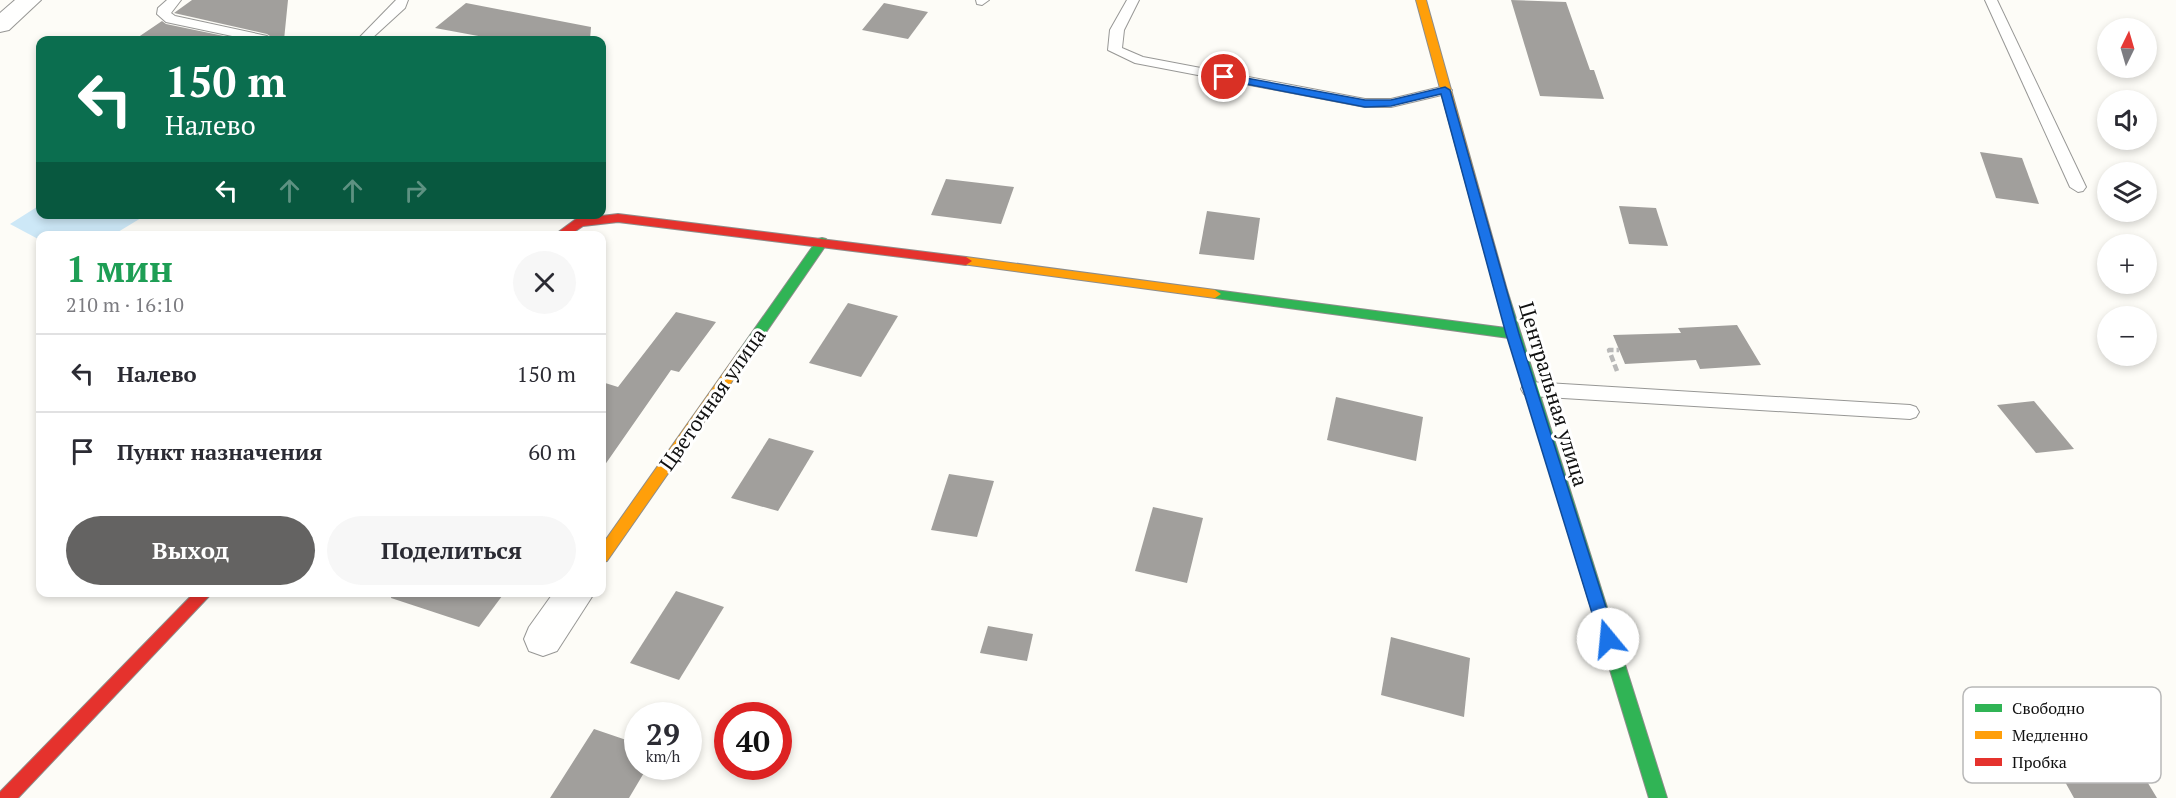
<!DOCTYPE html>
<html lang="ru">
<head>
<meta charset="utf-8">
<style>
	:root { --surface:#fff; --page:#f7f7f7; --text:#2b2b33; --muted:#7c7c81; --line:#e1e1e2; --accent:#646362 }
	body { margin:0; font-family:"PT Serif",serif; background:var(--page); color:var(--text); height:100vh; display:flex; flex-direction:column; font-size:22px; white-space:nowrap }
	* { box-sizing:border-box; margin:0 }
	p { font-size:20px; color:var(--muted) }
	.icon { flex:none; width:33px; height:33px; fill:none; stroke:currentColor; stroke-width:2; stroke-linecap:round; stroke-linejoin:round }
	.map { position:relative; flex:1; overflow:hidden }
	.drawer { position:absolute; left:36px; top:231px; width:570px; height:366px; display:flex; flex-direction:column; background:var(--surface); border-radius:12px; box-shadow:0 3px 9px #0003 }
	.drawer>* { flex:none }
	.top-card { position:absolute; left:36px; top:36px; width:570px; height:183px; border-radius:12px; box-shadow:0 3px 9px #0003; background:#0b6e4f; color:#fff; overflow:hidden }
	.needle { width:39px; rotate:5deg }
	.tools { position:absolute; left:2097px; top:18px; display:grid; gap:12px }
	.tools a { display:grid; place-items:center; width:60px; height:60px; border-radius:50%; background:var(--surface); box-shadow:0 3px 9px #0003; font-size:30px }
	.speed { position:absolute; left:624px; top:702px; display:flex; gap:12px; font-size:30px; font-weight:700; text-align:center }
	.speed>* { display:grid; place-content:center; width:78px; height:78px; border-radius:50%; background:var(--surface); box-shadow:0 3px 9px #0003; line-height:1 }
	.speed small { font-size:15px; font-weight:400 }
	.speed .limit { border:9px solid #d22; background:#fff; color:#111 }
	.pin { position:absolute; display:grid; place-items:center; width:51px; height:51px; color:#fff; margin:-26px; border:3px solid #fff; border-radius:50%; box-shadow:0 2px 6px #0007 }
	.me { position:absolute; width:66px; margin:-33px; rotate:343deg; stroke-linejoin:round; filter:drop-shadow(0 0 4px #0008) }
	.turn { display:flex; align-items:center; gap:21px; height:126px; padding:0 30px; font-size:27px }
	.turn .icon { width:78px; height:78px; stroke-width:2.5 }
	.turn b { display:block; font-size:42px; line-height:51px }
	.lanes { display:flex; align-items:center; height:57px; padding:0 30px; background:#0003; justify-content:center; gap:30px; direction:ltr }
	.lanes .off { opacity:.35 }
	.round { display:grid; place-items:center; flex:none; width:63px; height:63px; border-radius:32px; background:var(--page) }
	.overview { display:flex; align-items:center; justify-content:space-between; height:102px; padding:0 30px }
	h1 { font-size:36px; font-weight:700; line-height:45px; color:#1e9e55 }
	.button { display:flex; gap:12px; margin-top:auto; padding:12px 30px }
	.button a { flex:1; height:69px; border-radius:36px; background:var(--accent); color:#fff; font-size:24px; font-weight:700; line-height:69px; text-align:center }
	.button a+a { background:var(--page); color:var(--text) }
	ul { padding:0; list-style:none }
	li { display:flex; align-items:center; gap:18px; height:78px; padding:0 30px; border-top:2px solid var(--line) }
	li div { flex:1 }
	li b { display:block; font-size:22px }
	li em { font-style:normal }
	.map>svg:first-child { display:block }
	.water { fill:#cde8f7 }
	.building { fill:#a19f9c }
	.lines { fill:none; stroke-linecap:round; stroke-linejoin:round }
	.lane-casing { stroke:#979795; stroke-width:2 }
	.street-casing { stroke:#979795; stroke-width:2 }
	.fast-casing { stroke:#8e8d8b; stroke-width:2 }
	.slow-casing { stroke:#8e8d8b; stroke-width:2 }
	.jam-casing { stroke:#8e8d8b; stroke-width:2 }
	.path { stroke:#b9b9b8; stroke-width:4.5; stroke-dasharray:7 3; stroke-linecap:butt }
	.lane { fill:#fffffe; fill-rule:evenodd }
	.street { fill:#fffffe; fill-rule:evenodd }
	.fast { fill:#30b455; fill-rule:evenodd }
	.slow { fill:#ff9f0a; fill-rule:evenodd }
	.jam { fill:#e5322d; fill-rule:evenodd }
	.route { fill:#1a73e8; stroke:#114b97; stroke-width:1.5 }
	.labels { text-anchor:middle; dominant-baseline:central; stroke-width:6; stroke-linejoin:round; paint-order:stroke }
	.street-label { font-size:21px; fill:#111; stroke:#fff }
	.key { fill:#fff; stroke:#b8b8b8; stroke-width:1.5 }
	.key-label { font-size:16px; fill:#111 }
</style>
</head>
<body>
<div class="map">
<svg width="2176" height="798" viewBox="0 0 2176 798">
	<rect width="100%" height="100%" fill="#fdfcf7"/>
	<!-- water -->
	<polygon class="water" points="40,205 40,214 146,215 113,235 40,236 40,240 10,224"/>
	<!-- building -->
	<g class="building">
		<polygon points="192,0 288,0 284,40 276,40 267,34 174,13"/>
		<polygon points="1511,0 1566,2 1590,70 1594,70 1604,99 1540,96"/>
		<polygon points="466,3 591,27 590,40 500,40 435,28"/>
		<polygon points="884,3 928,12 908,39 862,30"/>
		<polygon points="162,21 166,24 243,40 134,40"/>
		<polygon points="1980,152 2022,158 2039,204 1996,198"/>
		<polygon points="946,179 1014,187 1001,224 931,215"/>
		<polygon points="1619,206 1656,208 1668,246 1629,244"/>
		<polygon points="1207,211 1260,218 1254,260 1199,254"/>
		<polygon points="848,303 898,316 861,377 809,363"/>
		<polygon points="676,312 716,322 679,372 671,370 602,469 602,382 618,387"/>
		<polygon points="1737,325 1761,365 1700,369 1696,360 1625,364 1613,335 1681,333 1678,328"/>
		<polygon points="1336,397 1423,417 1416,461 1327,440"/>
		<polygon points="2034,401 2074,449 2036,453 1997,405"/>
		<polygon points="769,438 814,451 778,511 731,498"/>
		<polygon points="949,474 994,481 977,537 931,530"/>
		<polygon points="1153,507 1203,518 1187,583 1135,571"/>
		<polygon points="676,591 724,607 679,680 630,663"/>
		<polygon points="392,592 505,592 479,627 391,598"/>
		<polygon points="988,626 1033,634 1027,661 980,653"/>
		<polygon points="1391,637 1470,658 1464,717 1381,695"/>
		<polygon points="594,729 638,744 638,766 648,766 629,798 550,798"/>
		<polygon points="2039,735 2096,735 2110,760 2134,760 2157,798 2074,798"/>
	</g>
	<g class="lines">
		<defs>
			<g id="lane">
				<polygon points="167,0 181,0 171,13 175,16 267,36 274,40 251,40 166,22 157,14 158,8"/>
				<polygon points="396,0 408,0 405,8 370,40 357,40"/>
				<polygon points="976,0 989,0 982,5 977,4"/>
				<polygon points="1127,0 1139,0 1124,30 1122,48 1143,57 1365,99 1391,99 1445,86 1452,90 1450,93 1391,107 1365,107 1135,63 1108,50 1110,30"/>
				<polygon points="1985,0 1997,0 2086,187 2083,191 2078,192 2070,187"/>
				<polygon points="1530,382 1910,405 1916,407 1919,412 1916,417 1910,419 1530,396 1524,394 1521,389 1524,384"/>
			</g>
			<g id="street">
				<polygon points="15,0 41,0 9,30 0,32 0,13"/>
				<polygon points="554,592 595,592 557,651 543,656 529,651 524,639 529,627"/>
			</g>
			<g id="fast">
				<polygon points="822,238 826,239 828,242 826,245 749,357 739,357 737,354 739,351 818,239"/>
				<polygon points="1501,286 1507,290 1667,798 1649,798 1509,338 1215,298 1209,294 1215,290 1506,328 1495,290"/>
			</g>
			<g id="slow">
				<polygon points="1416,0 1426,0 1507,290 1505,293 1497,293 1495,290"/>
				<polygon points="966,257 1215,290 1221,294 1215,298 962,264 960,261"/>
				<polygon points="744,349 749,351 751,354 749,357 607,561 602,562 602,545 739,351"/>
			</g>
			<g id="jam">
				<polygon points="618,214 966,257 972,261 966,265 618,222 583,226 568,236 553,236 576,219"/>
				<polygon points="195,592 213,592 18,798 0,798 0,792"/>
			</g>
		</defs>
		<!-- lane casing -->
		<use href="#lane" class="lane-casing"/>
		<!-- street casing -->
		<use href="#street" class="street-casing"/>
		<!-- fast casing -->
		<use href="#fast" class="fast-casing"/>
		<!-- slow casing -->
		<use href="#slow" class="slow-casing"/>
		<!-- jam casing -->
		<use href="#jam" class="jam-casing"/>
		<!-- path -->
		<polyline class="path" points="1617,371 1609,350 1619,350"/>
		<!-- lane -->
		<use href="#lane" class="lane"/>
		<!-- street -->
		<use href="#street" class="street"/>
		<!-- fast -->
		<use href="#fast" class="fast"/>
		<!-- slow -->
		<use href="#slow" class="slow"/>
		<!-- jam -->
		<use href="#jam" class="jam"/>
	</g>
	<!-- route -->
	<polygon class="route" points="1224,74 1365,100 1391,100 1445,87 1450,90 1519,334 1616,639 1614,644 1608,646 1603,644 1600,639 1506,334 1441,94 1391,106 1365,107 1220,79 1218,77"/>
	<g class="labels">
		<!-- street labels -->
		<g class="street-label">
			<text transform="translate(1554 394) rotate(73)">Центральная улица</text>
			<text transform="translate(712 399) rotate(-55)">Цветочная улица</text>
		</g>
	</g>
	<!-- legend -->
	<rect x="1963" y="687" width="198" height="96" rx="9" class="key"/>
	<rect x="1975" y="704" width="27" height="8" fill="#30b455"/>
	<rect x="1975" y="731" width="27" height="8" fill="#ff9f0a"/>
	<rect x="1975" y="758" width="27" height="8" fill="#e5322d"/>
	<g class="key-label">
		<text x="2012" y="714">Свободно</text>
		<text x="2012" y="741">Медленно</text>
		<text x="2012" y="768">Пробка</text>
	</g>
</svg>
<div class="tools">
<a><svg class="needle" viewBox="-14 -14 28 28"><path d="M0-13l5 13h-10z" fill="#e53935"/><path d="M0 13l5-13h-10z" fill="#7c7c81"/></svg></a>
<a><svg class="icon" aria-label="sound" viewBox="0 0 24 24"><path d="M4 9h4l5-4v14l-5-4H4zM17 9q2 3 0 6"/></svg></a>
<a><svg class="icon" aria-label="layers" viewBox="0 0 24 24"><path d="M12 4l9 5-9 5-9-5zM3 14l9 5 9-5"/></svg></a>
<a>+</a>
<a>−</a>
</div>
<div class="speed"><div>29<small>km/h</small></div><div class="limit">40</div></div>
<div class="pin" style="left:1224px;top:77px;background:#d93025"><svg class="icon" aria-label="arrive" viewBox="0 0 24 24"><path d="M6 21V4h12l-3 4 3 4H6"/></svg></div>
<svg class="me" style="left:1608px;top:639px" viewBox="-20 -20 40 40"><circle r="19" fill="#fff"/><path d="M0-13L10 11 0 6-10 11z" fill="#1a73e8"/></svg>
<div class="top-card">
<div class="turn"><svg class="icon" aria-label="left" viewBox="0 0 24 24"><path d="M17 20v-9H6M10 6l-5 5 5 5"/></svg><div><b>150 m</b>Налево</div></div>
<div class="lanes"><svg class="icon" aria-label="left" viewBox="0 0 24 24"><path d="M17 20v-9H6M10 6l-5 5 5 5"/></svg><svg class="icon off" aria-label="ahead" viewBox="0 0 24 24"><path d="M12 20V5M6 11l6-6 6 6"/></svg><svg class="icon off" aria-label="ahead" viewBox="0 0 24 24"><path d="M12 20V5M6 11l6-6 6 6"/></svg><svg class="icon off" aria-label="right" viewBox="0 0 24 24"><path d="M7 20v-9h11M14 6l5 5-5 5"/></svg></div>
</div>
<section class="drawer">
<div class="overview"><div><h1>1 мин</h1><p>210 m · 16:10</p></div><a class="round"><svg class="icon" aria-label="close" viewBox="0 0 24 24"><path d="M6 6l12 12M18 6L6 18"/></svg></a></div>
<ul>
<li><svg class="icon" aria-label="left" viewBox="0 0 24 24"><path d="M17 20v-9H6M10 6l-5 5 5 5"/></svg><div><b>Налево</b></div><em>150 m</em></li>
<li><svg class="icon" aria-label="arrive" viewBox="0 0 24 24"><path d="M6 21V4h12l-3 4 3 4H6"/></svg><div><b>Пункт назначения</b></div><em>60 m</em></li>
</ul>
<div class="button"><a>Выход</a><a>Поделиться</a></div>
</section>
</div>
</body>
</html>
